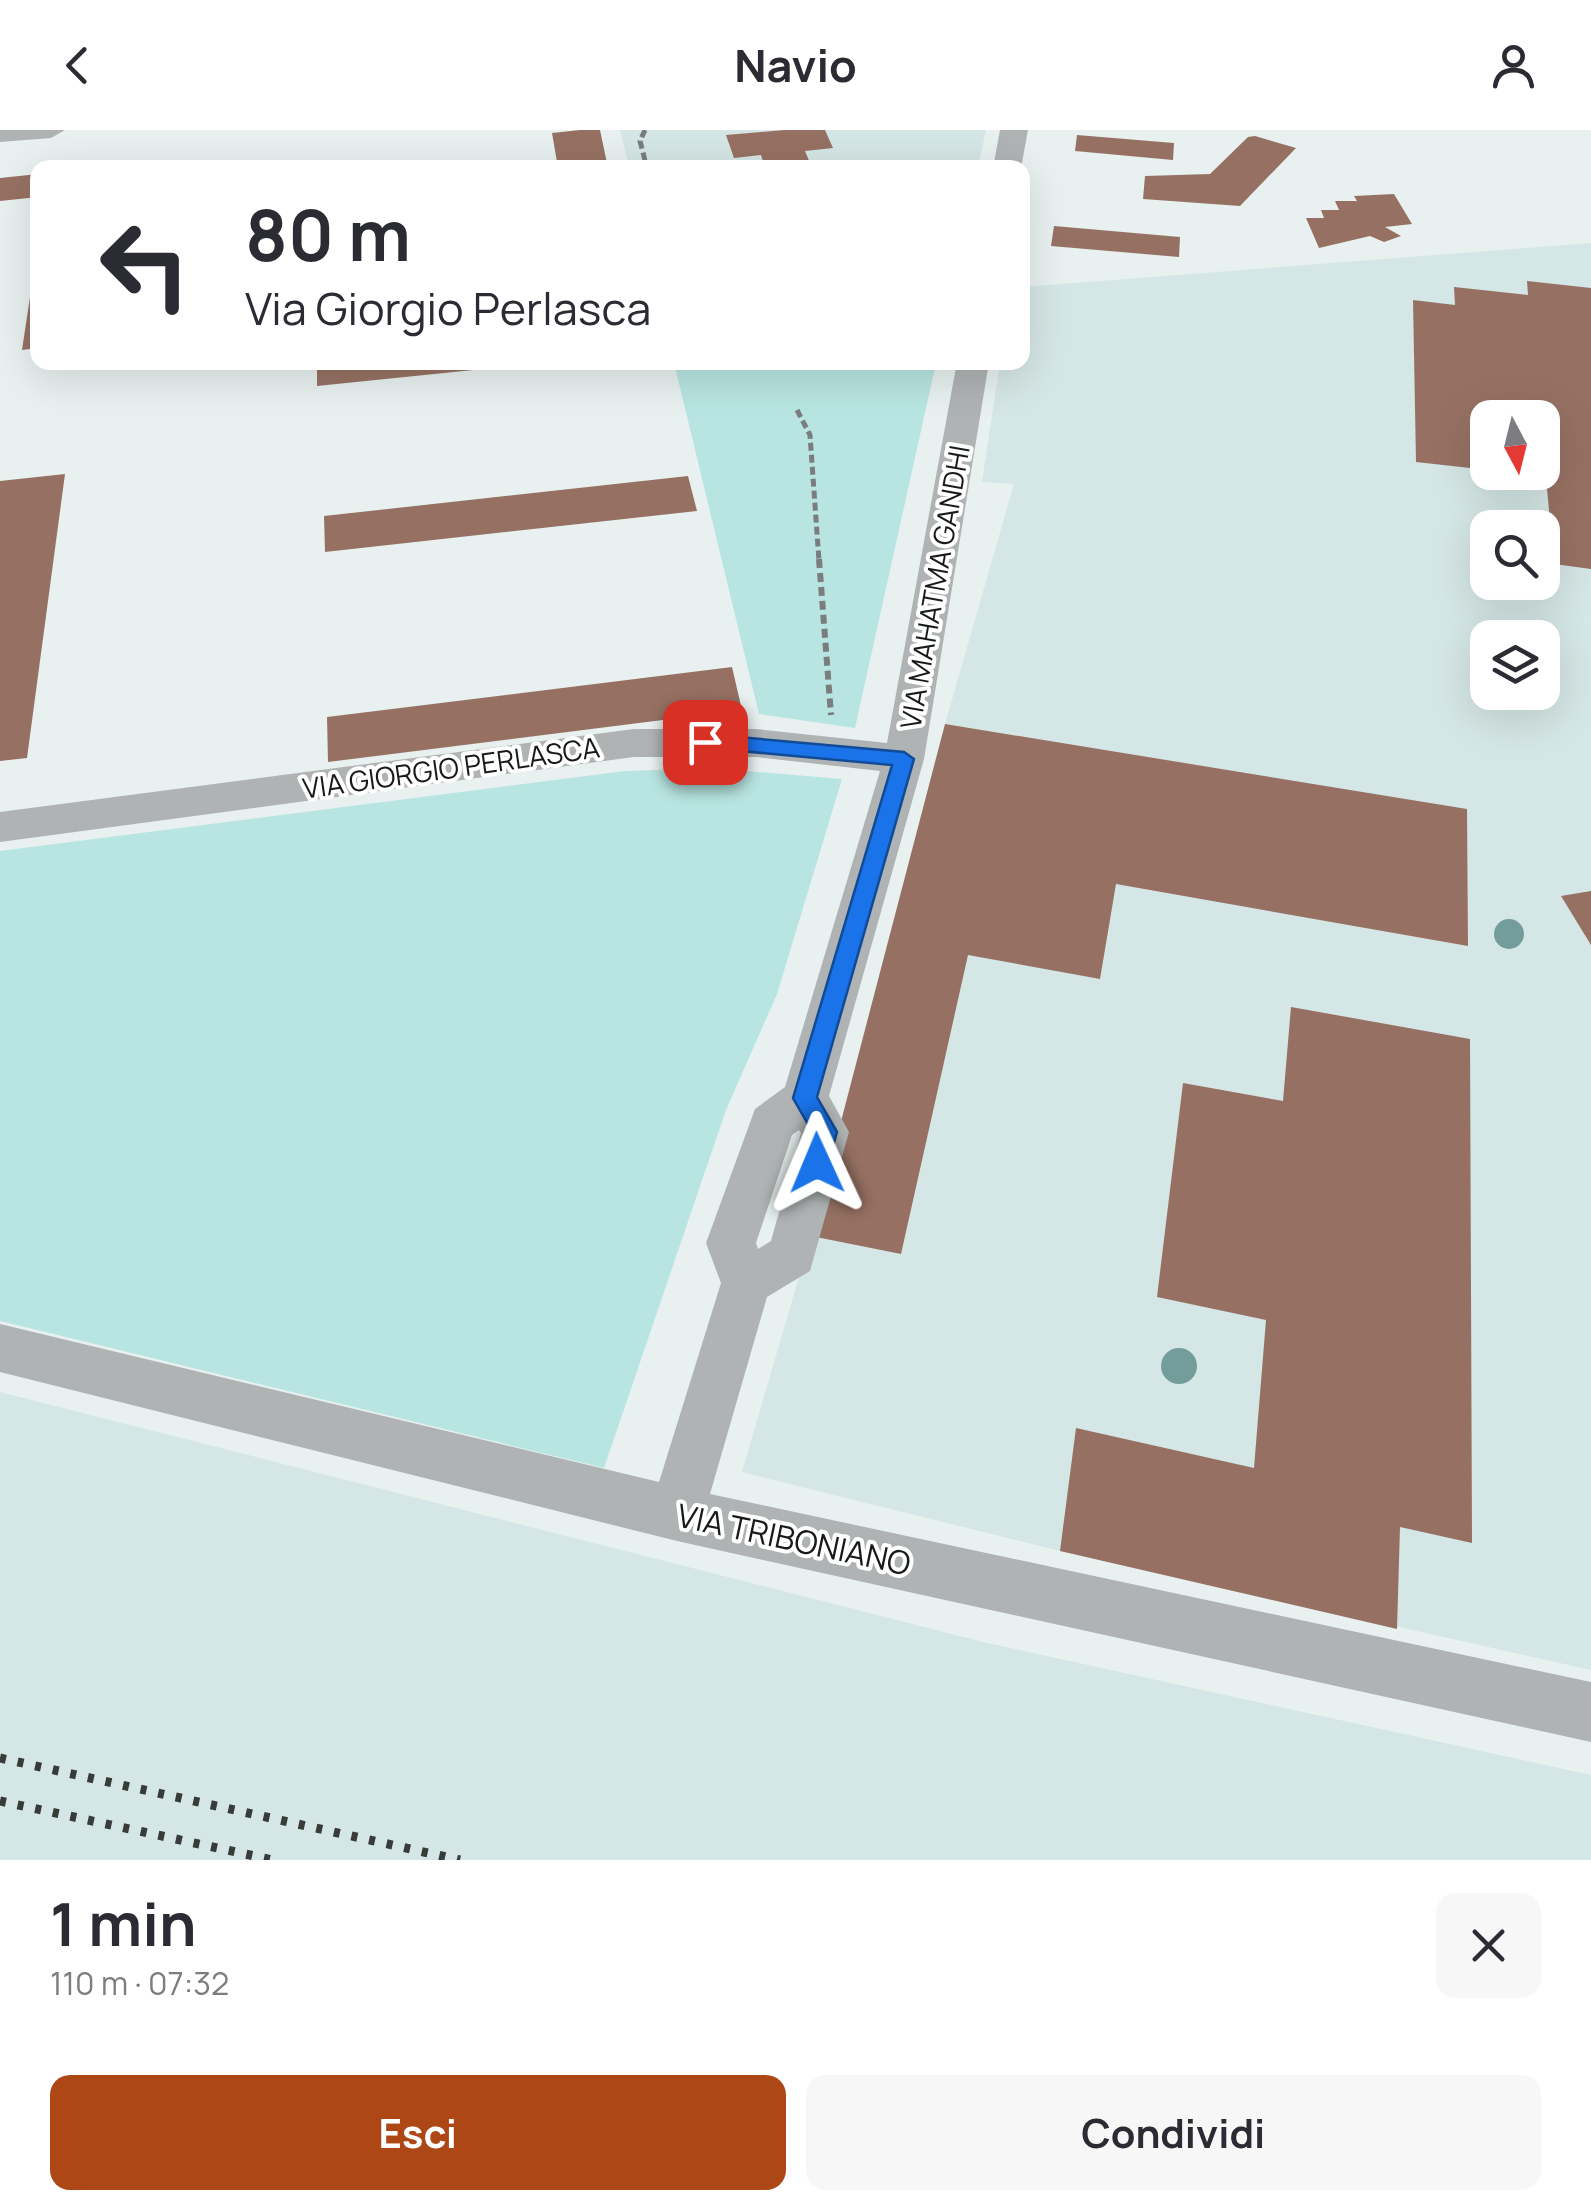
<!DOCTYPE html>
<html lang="it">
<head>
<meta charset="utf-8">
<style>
	:root { --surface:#fff; --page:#f7f7f7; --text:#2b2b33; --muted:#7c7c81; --accent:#ad4816 }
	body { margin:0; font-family:Manrope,sans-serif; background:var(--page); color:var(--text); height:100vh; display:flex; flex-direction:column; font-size:38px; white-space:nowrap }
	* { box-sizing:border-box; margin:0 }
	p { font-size:32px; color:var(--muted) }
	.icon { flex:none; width:55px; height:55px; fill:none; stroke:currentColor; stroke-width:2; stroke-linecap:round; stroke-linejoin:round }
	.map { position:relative; height:1730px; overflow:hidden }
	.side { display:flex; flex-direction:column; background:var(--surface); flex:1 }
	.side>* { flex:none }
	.banner { position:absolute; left:30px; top:30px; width:1000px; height:210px; border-radius:20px; box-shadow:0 10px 40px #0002; background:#fff; color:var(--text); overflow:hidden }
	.needle { width:65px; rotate:173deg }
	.controls { position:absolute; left:1470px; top:270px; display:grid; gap:20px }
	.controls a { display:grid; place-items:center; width:90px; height:90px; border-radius:20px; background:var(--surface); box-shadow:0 10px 40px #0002; font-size:50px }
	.pin { position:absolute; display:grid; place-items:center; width:85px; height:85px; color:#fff; margin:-42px; border-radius:20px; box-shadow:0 5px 15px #0006 }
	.me { position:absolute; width:110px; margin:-55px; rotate:359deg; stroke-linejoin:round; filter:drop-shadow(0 0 8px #0008) }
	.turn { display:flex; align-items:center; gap:35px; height:210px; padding:0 50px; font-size:45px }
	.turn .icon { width:130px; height:130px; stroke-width:2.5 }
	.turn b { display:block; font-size:70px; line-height:85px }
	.round { display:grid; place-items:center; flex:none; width:105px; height:105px; border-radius:20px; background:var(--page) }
	.headline { display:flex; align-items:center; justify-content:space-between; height:170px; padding:0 50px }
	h1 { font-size:60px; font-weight:700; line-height:75px }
	.button { display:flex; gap:20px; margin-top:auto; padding:20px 50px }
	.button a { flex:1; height:115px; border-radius:20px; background:var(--accent); color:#fff; font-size:40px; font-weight:700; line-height:115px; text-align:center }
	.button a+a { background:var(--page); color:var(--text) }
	header { display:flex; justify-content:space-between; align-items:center; height:130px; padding:0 50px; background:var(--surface); font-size:45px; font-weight:700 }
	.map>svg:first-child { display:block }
	.built { fill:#d4e6e5; fill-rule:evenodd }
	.green { fill:#b8e5e1 }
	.building { fill:#967163 }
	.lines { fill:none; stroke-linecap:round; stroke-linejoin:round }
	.path-far1 { stroke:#797e7d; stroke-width:5; stroke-dasharray:8 4; stroke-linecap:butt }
	.path { stroke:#797e7d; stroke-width:6; stroke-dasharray:9 5; stroke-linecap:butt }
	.street { fill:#afb3b3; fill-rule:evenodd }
	.rail { stroke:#373b3a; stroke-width:9; stroke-dasharray:6 12; stroke-linecap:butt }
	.tree { fill:#739d9b }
	.route { fill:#1a73e8; stroke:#114b97; stroke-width:2.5 }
	.labels { text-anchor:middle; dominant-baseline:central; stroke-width:8; stroke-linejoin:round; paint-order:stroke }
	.street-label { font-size:28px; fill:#171a19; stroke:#fff }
	.near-street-label { font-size:32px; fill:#171a19; stroke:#fff }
</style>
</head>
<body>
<header><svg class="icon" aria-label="back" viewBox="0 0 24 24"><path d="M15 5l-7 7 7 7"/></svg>Navio<svg class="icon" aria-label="person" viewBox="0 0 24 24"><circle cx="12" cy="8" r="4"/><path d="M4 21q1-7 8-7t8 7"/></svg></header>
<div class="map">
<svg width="1591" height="1730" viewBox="0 0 1591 1730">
	<rect width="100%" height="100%" fill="#e8f1f0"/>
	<!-- built -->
	<g class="built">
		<polygon points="620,0 986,0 978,38 629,37"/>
		<path d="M1591 113V1540L1060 1421 742 1342 811 1106 945 594 1014 354 982 352 1000 233 1022 232 1023 157ZM1488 288H1542V342H1488ZM1488 398H1542V452H1488ZM1488 508H1542V562H1488Z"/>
		<polygon points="0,1262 983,1512 1591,1645 1591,1730 0,1730"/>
	</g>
	<!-- green -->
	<g class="green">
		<polygon points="674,233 936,233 855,598 759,584"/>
		<polygon points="711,638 842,649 777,864 726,980 604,1338 0,1191 0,721 625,641"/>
	</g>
	<!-- building -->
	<g class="building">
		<polygon points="580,0 600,0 608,38 558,38 552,3"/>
		<polygon points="784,0 825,0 833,18 805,21 812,38 765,38 761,25 734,28 726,5"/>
		<polygon points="1077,5 1174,13 1173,30 1075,21"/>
		<polygon points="1255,6 1296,18 1240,76 1143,69 1145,46 1210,44 1248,7"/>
		<polygon points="444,32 443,38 388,38 388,33"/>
		<polygon points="38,44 38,67 0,71 0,48"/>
		<polygon points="1394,64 1412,94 1385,97 1401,106 1384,112 1370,106 1319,118 1306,88 1324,88 1321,80 1339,80 1335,71 1357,71 1354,66"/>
		<polygon points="1054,96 1180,107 1179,127 1051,116"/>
		<polygon points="35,134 38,218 22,220"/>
		<polygon points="1527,151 1591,158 1591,439 1554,434 1546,348 1524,345 1542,342 1542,288 1488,288 1488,340 1416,332 1413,170 1455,175 1454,157 1528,165"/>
		<polygon points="317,232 521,232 521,235 317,256"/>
		<polygon points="65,344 27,628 0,631 0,351"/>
		<polygon points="688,346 697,381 325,422 324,386"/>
		<polygon points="732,537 742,580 328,632 327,587"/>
		<polygon points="945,594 1467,679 1468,816 1116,754 1100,849 968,825 901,1124 811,1106"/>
		<polygon points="1591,761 1591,815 1561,766"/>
		<polygon points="1291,877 1470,909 1472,1413 1400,1397 1397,1499 1060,1421 1076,1298 1254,1338 1266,1190 1157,1167 1183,953 1283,971"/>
	</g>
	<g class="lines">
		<!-- path-far1 -->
		<g class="path-far1">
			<polyline points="645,0 640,11 647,38"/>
			<polyline points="797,280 810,305 819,431"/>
		</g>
		<!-- path -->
		<polyline class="path" points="819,429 831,585"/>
		<!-- street -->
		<g class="street">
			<polygon points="0,0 65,0 51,8 0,12"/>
			<polygon points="1000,0 1028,0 1021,38 993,38"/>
			<path d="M957 232H989L924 629 829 966 849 1002 810 1141 767 1167 710 1364 1591 1552V1612L677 1411 0 1242V1194L659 1352 721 1153 706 1113 755 979 785 957 880 641 756 627H634L0 712V682L634 599H756L887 613ZM799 1000 801 1003 771 1111 758 1119 756 1113 792 1005Z"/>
		</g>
		<!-- rail -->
		<g class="rail">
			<polyline points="0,1628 460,1730"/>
			<polyline points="0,1671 273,1730"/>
		</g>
	</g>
	<!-- trees -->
	<g class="tree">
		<circle cx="1509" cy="804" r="15"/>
		<circle cx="1179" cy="1236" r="18"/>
	</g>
	<!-- route -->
	<polygon class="route" points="705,604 904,622 914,629 817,967 837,1002 826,1040 817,1043 808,1040 805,1033 813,1003 793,968 892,635 698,617 698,606"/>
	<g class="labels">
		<!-- street labels -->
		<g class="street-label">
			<text transform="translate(934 457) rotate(-80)">VIA MAHATMA GANDHI</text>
			<text transform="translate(451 637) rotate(-8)">VIA GIORGIO PERLASCA</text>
		</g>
		<!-- near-street labels -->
		<g class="near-street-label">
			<text transform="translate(794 1409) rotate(12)">VIA TRIBONIANO</text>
		</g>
	</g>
</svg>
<div class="controls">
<a><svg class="needle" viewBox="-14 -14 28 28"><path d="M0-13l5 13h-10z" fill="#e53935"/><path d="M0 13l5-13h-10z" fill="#7c7c81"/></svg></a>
<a><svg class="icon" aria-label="search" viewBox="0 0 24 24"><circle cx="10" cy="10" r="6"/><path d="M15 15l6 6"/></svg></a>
<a><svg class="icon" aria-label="layers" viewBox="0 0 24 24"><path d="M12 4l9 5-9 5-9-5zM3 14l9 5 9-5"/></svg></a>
</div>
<div class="pin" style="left:705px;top:612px;background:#d93025"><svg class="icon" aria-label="arrive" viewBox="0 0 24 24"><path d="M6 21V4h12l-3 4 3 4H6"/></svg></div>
<svg class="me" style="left:817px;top:1033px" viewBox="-20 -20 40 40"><path d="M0-17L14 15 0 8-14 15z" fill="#1a73e8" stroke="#fff" stroke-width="4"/></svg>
<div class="banner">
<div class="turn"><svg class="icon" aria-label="left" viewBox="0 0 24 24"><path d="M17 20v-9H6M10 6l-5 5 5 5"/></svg><div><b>80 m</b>Via Giorgio Perlasca</div></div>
</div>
</div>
<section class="side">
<div class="headline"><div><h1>1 min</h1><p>110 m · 07:32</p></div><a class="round"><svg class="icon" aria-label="close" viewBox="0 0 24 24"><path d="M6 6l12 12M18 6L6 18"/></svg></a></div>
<div class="button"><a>Esci</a><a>Condividi</a></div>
</section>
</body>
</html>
